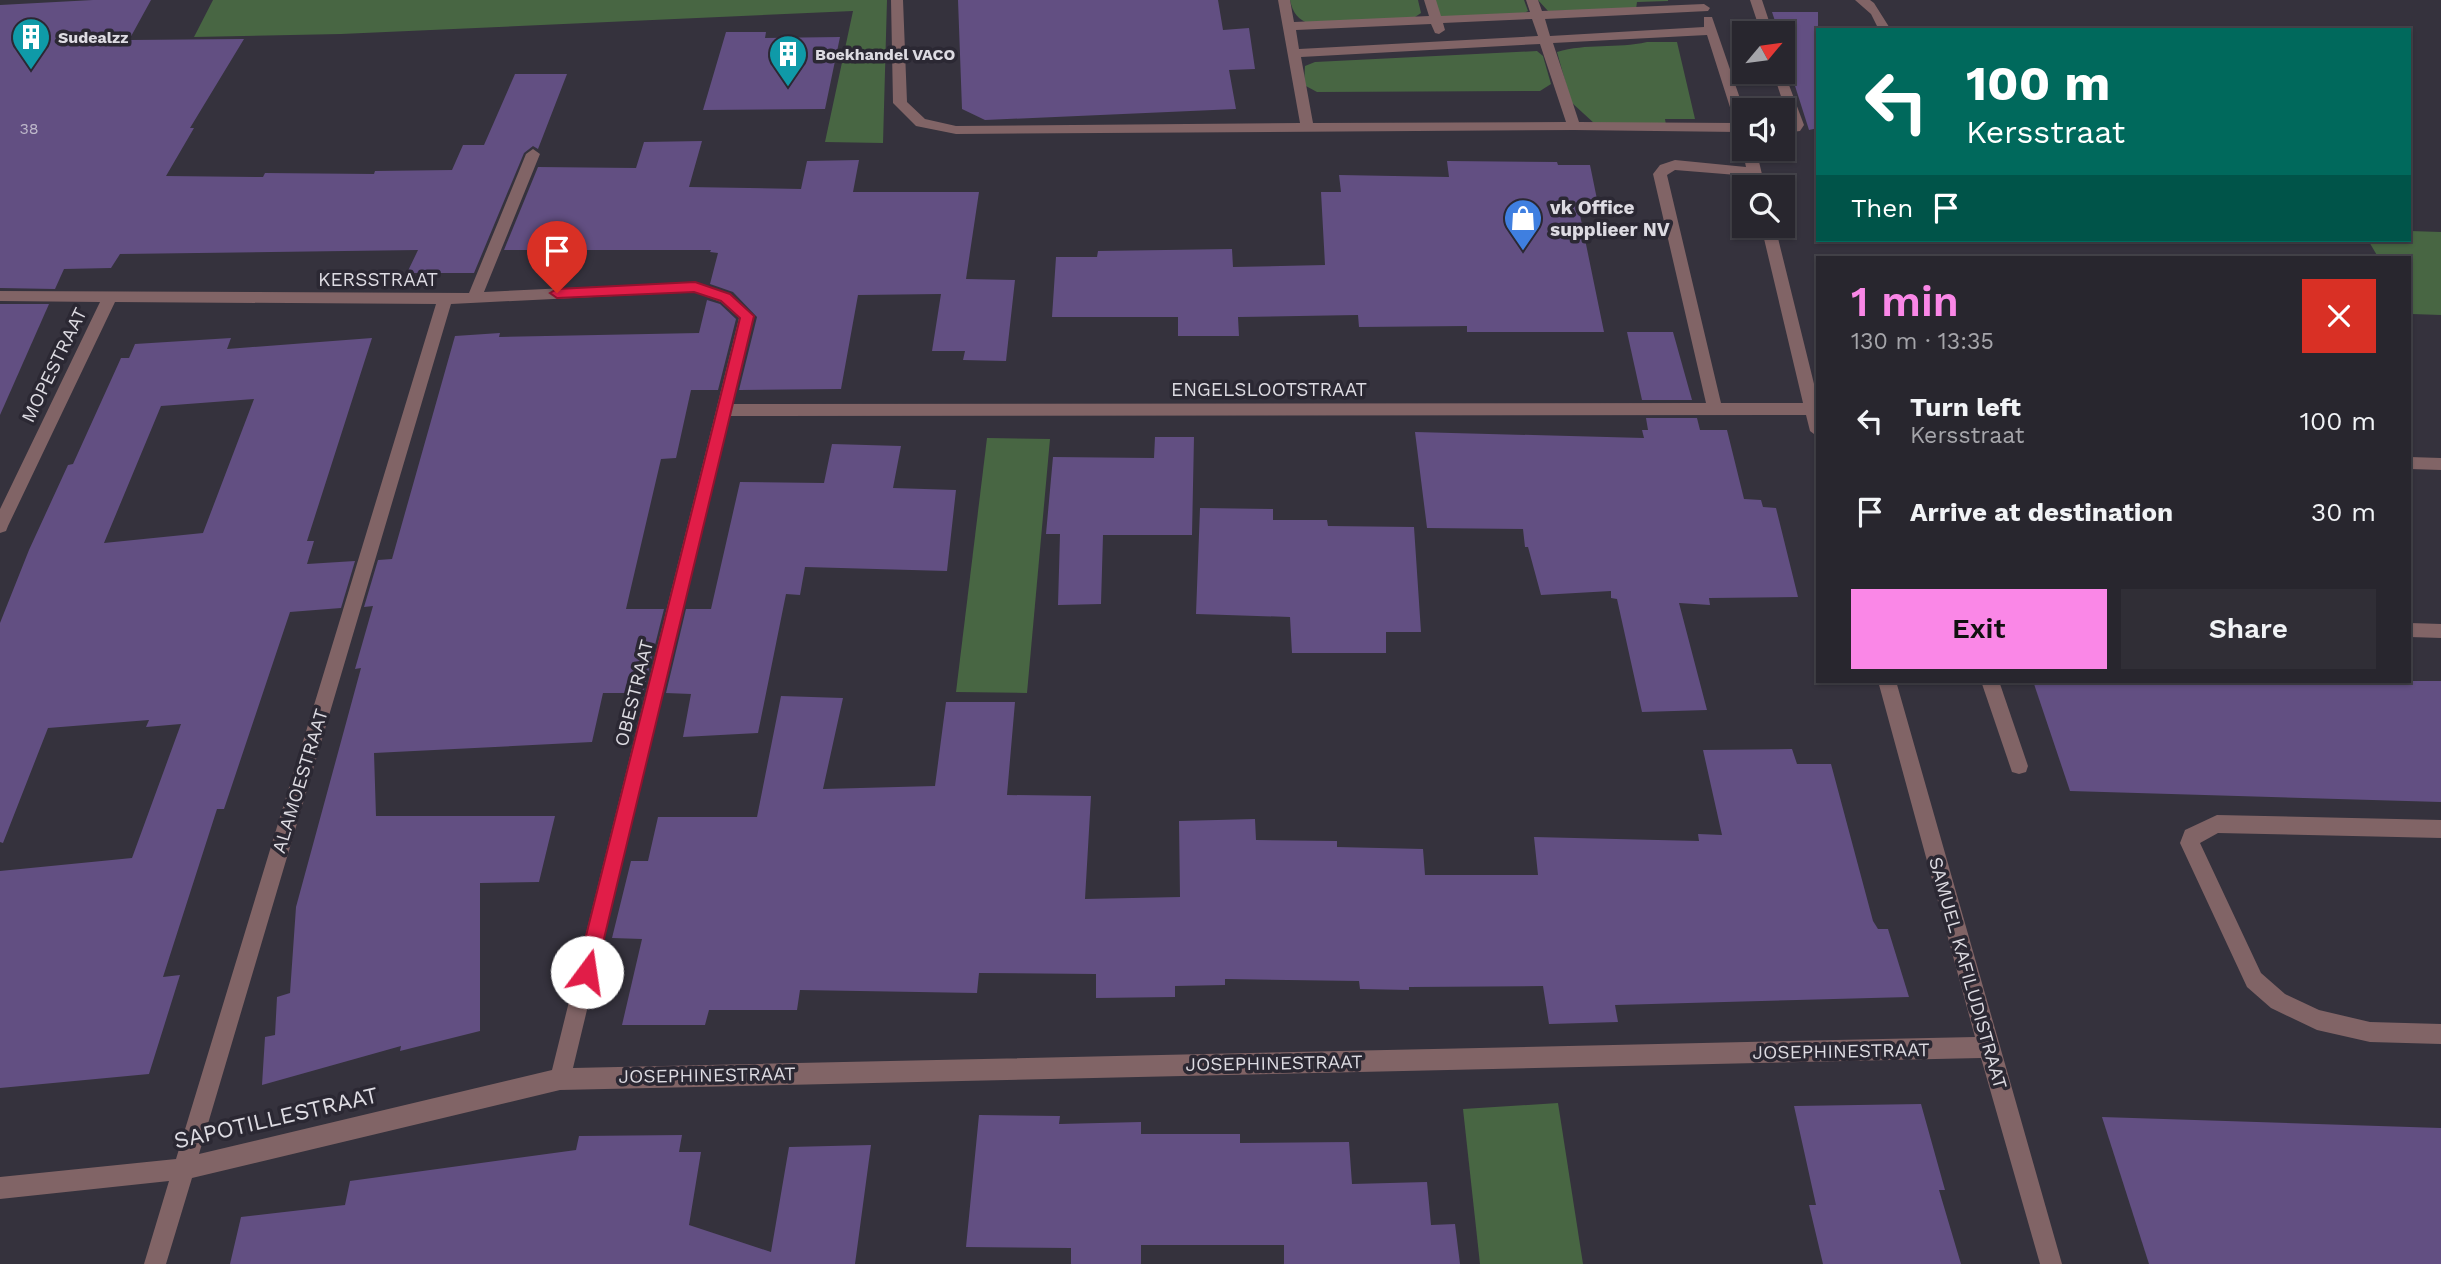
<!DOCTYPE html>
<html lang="en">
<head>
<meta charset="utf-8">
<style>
	:root { --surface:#28262e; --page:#302e36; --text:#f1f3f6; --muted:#a5a5aa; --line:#44434a; --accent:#fa87e7 }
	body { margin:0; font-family:"Work Sans",sans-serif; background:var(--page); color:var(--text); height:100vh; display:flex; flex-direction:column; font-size:26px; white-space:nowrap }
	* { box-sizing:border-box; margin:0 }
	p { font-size:23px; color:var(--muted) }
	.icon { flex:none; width:38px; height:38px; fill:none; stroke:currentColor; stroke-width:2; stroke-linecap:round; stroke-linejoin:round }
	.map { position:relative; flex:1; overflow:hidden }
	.sheet { position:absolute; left:1816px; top:256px; width:595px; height:427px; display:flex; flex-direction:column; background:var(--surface); border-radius:0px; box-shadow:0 2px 5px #0004,0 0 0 2px var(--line) }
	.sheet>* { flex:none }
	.guide { position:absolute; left:1816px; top:28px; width:595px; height:214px; border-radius:0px; box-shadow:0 2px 5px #0004,0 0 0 2px var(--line); background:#00695c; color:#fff; overflow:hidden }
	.needle { width:46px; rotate:61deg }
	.fabs { position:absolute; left:1732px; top:21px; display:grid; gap:14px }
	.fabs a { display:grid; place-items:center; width:63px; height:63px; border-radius:0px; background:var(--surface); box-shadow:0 2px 5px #0004,0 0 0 2px var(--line); font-size:35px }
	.pin { position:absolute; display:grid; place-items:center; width:60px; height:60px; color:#fff; margin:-72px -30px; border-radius:50% 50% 50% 0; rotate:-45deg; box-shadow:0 0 7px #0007 }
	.pin .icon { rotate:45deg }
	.me { position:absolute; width:77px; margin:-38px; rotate:14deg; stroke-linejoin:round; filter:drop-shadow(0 0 5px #0008) }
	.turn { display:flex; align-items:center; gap:24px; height:147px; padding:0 35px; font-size:32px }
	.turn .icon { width:91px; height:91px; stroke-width:2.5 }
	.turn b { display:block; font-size:49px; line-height:60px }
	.then { display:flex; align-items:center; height:66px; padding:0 35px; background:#0003; gap:14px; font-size:26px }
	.round { display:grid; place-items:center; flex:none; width:74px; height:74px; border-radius:0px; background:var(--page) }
	.headline { display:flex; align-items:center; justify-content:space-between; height:119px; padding:0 35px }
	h1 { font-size:42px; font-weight:600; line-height:52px; color:var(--accent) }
	.primary-button { display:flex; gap:14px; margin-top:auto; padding:14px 35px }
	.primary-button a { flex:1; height:80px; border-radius:0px; background:var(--accent); color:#111; font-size:28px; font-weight:600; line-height:80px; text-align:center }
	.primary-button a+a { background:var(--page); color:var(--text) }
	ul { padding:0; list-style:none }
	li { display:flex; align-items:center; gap:21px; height:91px; padding:0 35px }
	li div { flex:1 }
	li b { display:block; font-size:26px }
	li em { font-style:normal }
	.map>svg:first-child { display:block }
	.green { fill:#486643 }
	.building { fill:#624f82; fill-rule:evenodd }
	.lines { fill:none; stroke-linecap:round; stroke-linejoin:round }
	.minor { fill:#816466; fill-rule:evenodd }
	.route { fill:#e11d48; stroke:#92132f; stroke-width:2 }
	.labels { text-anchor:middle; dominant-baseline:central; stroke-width:7; stroke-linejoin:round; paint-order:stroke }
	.far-poi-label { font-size:16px; font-weight:bold; fill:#dddbe2; stroke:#2b2833; text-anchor:start }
	.number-label { font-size:16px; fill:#beb8ca }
	.poi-label { font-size:19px; font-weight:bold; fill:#dddbe2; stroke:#2b2833; text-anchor:start }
	.street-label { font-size:19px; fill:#dddbe2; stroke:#2b2833 }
	.near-street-label { font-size:23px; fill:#dddbe2; stroke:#2b2833 }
</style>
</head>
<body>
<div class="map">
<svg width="2441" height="1264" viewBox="0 0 2441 1264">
	<rect width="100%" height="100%" fill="#35323d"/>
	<!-- green -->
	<g class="green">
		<polygon points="213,0 887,0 883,143 825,142 853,11 341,34 194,37"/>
		<path d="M1290 0H1418L1421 13 1412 19 1311 25C1298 19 1293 14 1290 0Z"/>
		<polygon points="1433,0 1524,0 1528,11 1522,14 1442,17 1437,14"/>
		<polygon points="1538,0 1668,0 1668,1 1637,2 1636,9 1548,11"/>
		<path d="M1647 42H1677L1695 119H1665L1666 125 1595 124 1571 102 1557 52C1586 43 1617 49 1647 42Z"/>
		<polygon points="1537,51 1543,56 1551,84 1540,91 1317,92 1304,85 1305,66 1315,62"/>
		<polygon points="2410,231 2441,232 2441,315 2412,314 2410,310 2410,257 2378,257 2368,240 2410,240"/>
		<polygon points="987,438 1050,439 1027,693 956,692"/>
		<polygon points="1558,1103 1583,1264 1480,1264 1463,1109"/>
	</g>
	<!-- building -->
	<g class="building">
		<polygon points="93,0 151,0 129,40 244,39 190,128 194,128 166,176 263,177 265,173 374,174 375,171 452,170 463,145 484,145 515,74 567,74 538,149 533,146 524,153 474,273 407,273 418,250 120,254 111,268 64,269 55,289 0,288 0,5"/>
		<polygon points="958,0 1218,0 1223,30 1249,28 1255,69 1229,70 1236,109 985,120 962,109"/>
		<polygon points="1772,12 1818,12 1818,128 1809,130 1783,48 1783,33 1779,33"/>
		<polygon points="726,32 766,32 765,38 840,37 825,109 703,110"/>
		<polygon points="702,141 689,187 801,189 807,161 859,160 853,192 979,192 966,279 1015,280 1006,361 963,360 965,351 932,351 941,294 858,295 841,389 739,390 757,317 733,292 710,284 718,253 710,252 711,250 504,250 538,167 636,168 644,142"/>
		<polygon points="1447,161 1557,162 1558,165 1590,165 1599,209 1579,210 1604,332 1467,332 1467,326 1359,327 1358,315 1238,317 1239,336 1178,336 1178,317 1052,317 1056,257 1097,257 1098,251 1232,249 1233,267 1325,265 1321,192 1341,192 1339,175 1449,177"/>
		<polygon points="707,300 720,304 736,319 718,390 691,390 676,458 661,459 626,609 664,609 643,693 603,693 592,742 374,753 376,816 555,816 539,882 480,883 480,1031 400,1051 401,1046 262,1085 265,1037 275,1035 277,997 290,993 296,907 361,668 355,669 373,606 364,607 378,560 392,559 455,336 500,333 499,337 699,333"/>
		<polygon points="0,304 49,304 0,415"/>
		<polygon points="1627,332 1673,332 1692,400 1642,400"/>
		<path d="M231 338 227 349 372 338 307 541H314L307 564 355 561 341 608 290 612 224 809H217L163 977 180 975 149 1074 0 1088V871L132 858 181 724 146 727 149 720 48 728 3 843 0 842V623L29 550 68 465 73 464 121 358H129L135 344ZM254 399 203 533 104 543 161 406Z"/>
		<polygon points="1646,418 1697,418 1700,430 1727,430 1744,499 1761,500 1763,507 1776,508 1798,597 1709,598 1710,605 1679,603 1707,710 1642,712 1617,599 1611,598 1611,591 1541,595 1528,547 1525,547 1523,529 1427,528 1415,432 1644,438 1642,430 1648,430"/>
		<polygon points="1155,437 1194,437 1192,535 1103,535 1101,604 1058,605 1060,534 1046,534 1053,457 1154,458"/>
		<polygon points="832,444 901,446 893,488 956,490 947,571 805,567 800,595 786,594 758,733 683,737 691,694 666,693 686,609 711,609 740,482 824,483"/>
		<polygon points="1200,508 1273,509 1273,520 1327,520 1328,526 1414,527 1421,632 1386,632 1386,653 1292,653 1290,617 1196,614"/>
		<polygon points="2033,681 2441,681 2441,802 2070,791"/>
		<polygon points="781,696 843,698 823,789 935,786 946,702 1015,702 1007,795 1091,796 1085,899 1180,897 1179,821 1255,819 1256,840 1337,841 1337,847 1423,849 1425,875 1538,875 1534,837 1699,841 1698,834 1722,835 1703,750 1792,749 1797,764 1831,764 1873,921 1878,929 1888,929 1909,997 1615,1005 1618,1022 1549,1024 1543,986 1409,987 1409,990 1360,989 1359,981 1225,979 1225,985 1175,986 1175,997 1096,998 1096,974 979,973 977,993 800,990 797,1010 709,1010 705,1025 622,1025 642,939 612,938 631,861 648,861 658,817 757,817"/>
		<polygon points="1921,1104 1945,1190 1939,1190 1961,1264 1823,1264 1809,1205 1816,1205 1794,1106"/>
		<polygon points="979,1115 1060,1116 1059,1124 1141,1122 1141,1134 1240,1134 1240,1143 1349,1142 1352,1184 1427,1182 1431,1225 1455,1224 1460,1264 1284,1264 1284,1245 1141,1245 1141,1264 1071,1264 1071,1248 966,1247"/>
		<polygon points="2102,1117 2441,1128 2441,1264 2149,1264"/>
		<polygon points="682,1135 679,1152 701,1152 689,1225 771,1252 789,1147 871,1145 855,1264 230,1264 241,1217 345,1205 350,1181 576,1150 579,1136"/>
	</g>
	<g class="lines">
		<!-- minor -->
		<g class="minor">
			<path d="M891 0H903L907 102 925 119 956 126 1300 123 1278 0H1290L1294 22 1429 16 1424 0H1436L1441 16 1530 12 1526 0H1538L1542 11 1704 4 1710 8 1708 11 1545 19 1550 36 1704 27V17H1712L1745 113V138L1738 132 1574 130 956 134 916 126 893 103ZM1532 19 1538 36 1299 49 1296 30 1431 24 1435 33 1439 34 1445 30 1443 23ZM1707 35 1735 123 1579 122 1553 43ZM1540 44 1566 122 1313 123 1301 57Z"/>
			<polygon points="1750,0 1762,0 1773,33 1761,33"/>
			<polygon points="1855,0 1870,0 1874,3 1891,30 1879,30 1871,14"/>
			<polygon points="1783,69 1804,125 1800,131 1783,133 1783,125 1790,124 1773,72 1783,72"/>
			<path d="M1745 146V149H1756L1765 187H1751L1749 176 1675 170 1667 175 1721 403H1803L1761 226H1775L1818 400V437L1810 431 1806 415 730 416 573 1068 1975 1037 1878 681H1896L2062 1264H2040L1981 1058 560 1090 192 1178 166 1264H144L169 1181 0 1199V1177L176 1159 436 304 115 302 8 526 6 531 0 533V509L100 302 0 301V291L469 293 526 154 533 149 540 154 484 292 695 282 731 294 754 316 733 404 1706 403 1653 174 1660 165 1675 160 1746 167 1742 149ZM694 292 721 302 739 318 552 1070 199 1154 451 304Z"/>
			<polygon points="2410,457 2441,458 2441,470 2410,469"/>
			<polygon points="2410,623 2441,624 2441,638 2410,637"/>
			<polygon points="1981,681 1999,681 2028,766 2026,772 2019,774 2012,772"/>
			<polygon points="2217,815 2441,820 2441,838 2218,833 2200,843 2261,973 2285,994 2319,1010 2370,1022 2441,1024 2441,1044 2370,1042 2317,1030 2271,1008 2247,987 2180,843 2185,830"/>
		</g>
	</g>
	<!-- route -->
	<polygon class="route" points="695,282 730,294 754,316 596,972 593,978 587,981 580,978 577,972 740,318 721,301 694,292 557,298 550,293 557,289"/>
	<!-- icons -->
	<defs>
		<symbol id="building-pin" viewBox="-11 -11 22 30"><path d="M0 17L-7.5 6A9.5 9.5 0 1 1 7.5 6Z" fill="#0f9aa8" stroke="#2b2833"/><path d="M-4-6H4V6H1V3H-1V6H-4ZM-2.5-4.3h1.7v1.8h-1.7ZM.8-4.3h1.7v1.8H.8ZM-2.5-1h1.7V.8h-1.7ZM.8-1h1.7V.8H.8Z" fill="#fff"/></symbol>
		<symbol id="shop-pin" viewBox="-11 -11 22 30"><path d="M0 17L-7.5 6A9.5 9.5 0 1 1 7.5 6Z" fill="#3f7fe0" stroke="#2b2833"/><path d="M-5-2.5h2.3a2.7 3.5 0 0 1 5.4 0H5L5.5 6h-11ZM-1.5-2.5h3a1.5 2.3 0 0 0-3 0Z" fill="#fff"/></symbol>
	</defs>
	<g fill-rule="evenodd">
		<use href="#building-pin" x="9" y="15" width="44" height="60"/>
		<use href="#building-pin" x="766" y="32" width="44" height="60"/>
		<use href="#shop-pin" x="1501" y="196" width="44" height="60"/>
	</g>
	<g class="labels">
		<!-- far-poi labels -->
		<g class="far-poi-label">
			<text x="58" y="37">Sudealzz</text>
			<text x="815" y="54">Boekhandel VACO</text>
		</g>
		<!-- number labels -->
		<g class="number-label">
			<text x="29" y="128">38</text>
		</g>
		<!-- poi labels -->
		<g class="poi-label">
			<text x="1550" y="207">vk Office<tspan x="1550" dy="22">supplieer NV</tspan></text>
		</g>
		<!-- street labels -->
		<g class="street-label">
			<text x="378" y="279">KERSSTRAAT</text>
			<text transform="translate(54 365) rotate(-64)">MOPESTRAAT</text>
			<text x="1269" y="389">ENGELSLOOTSTRAAT</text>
			<text transform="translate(634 693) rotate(-76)">OBESTRAAT</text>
			<text transform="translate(300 781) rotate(-73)">ALAMOESTRAAT</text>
			<text transform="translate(1968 973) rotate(74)">SAMUEL KAFILUDISTRAAT</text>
			<text transform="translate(1841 1051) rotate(-1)">JOSEPHINESTRAAT</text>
			<text transform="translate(1274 1063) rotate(-1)">JOSEPHINESTRAAT</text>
			<text transform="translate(707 1075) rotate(-1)">JOSEPHINESTRAAT</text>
		</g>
		<!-- near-street labels -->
		<g class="near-street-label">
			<text transform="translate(276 1118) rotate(-13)">SAPOTILLESTRAAT</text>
		</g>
	</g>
</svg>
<div class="fabs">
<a><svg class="needle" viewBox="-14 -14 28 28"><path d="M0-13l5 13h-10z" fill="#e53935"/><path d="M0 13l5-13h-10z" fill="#a5a5aa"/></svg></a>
<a><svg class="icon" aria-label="sound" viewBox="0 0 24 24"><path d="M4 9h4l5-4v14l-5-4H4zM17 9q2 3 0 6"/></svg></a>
<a><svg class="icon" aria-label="search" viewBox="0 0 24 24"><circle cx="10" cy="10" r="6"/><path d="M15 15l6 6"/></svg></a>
</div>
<div class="pin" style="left:557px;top:293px;background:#d93025"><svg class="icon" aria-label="arrive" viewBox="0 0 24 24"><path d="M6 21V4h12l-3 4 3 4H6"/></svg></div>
<svg class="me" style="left:587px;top:972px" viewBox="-20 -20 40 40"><circle r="19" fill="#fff"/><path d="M0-13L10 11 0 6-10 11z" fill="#e11d48"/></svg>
<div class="guide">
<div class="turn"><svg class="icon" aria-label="left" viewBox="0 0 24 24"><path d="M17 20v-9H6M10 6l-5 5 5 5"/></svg><div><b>100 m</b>Kersstraat</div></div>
<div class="then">Then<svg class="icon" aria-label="arrive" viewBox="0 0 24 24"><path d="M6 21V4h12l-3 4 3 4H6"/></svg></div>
</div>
<section class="sheet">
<div class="headline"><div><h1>1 min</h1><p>130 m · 13:35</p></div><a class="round" style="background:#d93025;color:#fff"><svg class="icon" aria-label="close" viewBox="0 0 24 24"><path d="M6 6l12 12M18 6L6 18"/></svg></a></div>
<ul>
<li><svg class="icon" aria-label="left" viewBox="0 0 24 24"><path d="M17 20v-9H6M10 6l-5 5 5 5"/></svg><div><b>Turn left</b><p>Kersstraat</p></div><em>100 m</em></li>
<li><svg class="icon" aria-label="arrive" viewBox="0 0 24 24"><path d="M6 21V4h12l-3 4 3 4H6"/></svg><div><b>Arrive at destination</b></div><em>30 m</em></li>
</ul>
<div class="primary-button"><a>Exit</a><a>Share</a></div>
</section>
</div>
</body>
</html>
